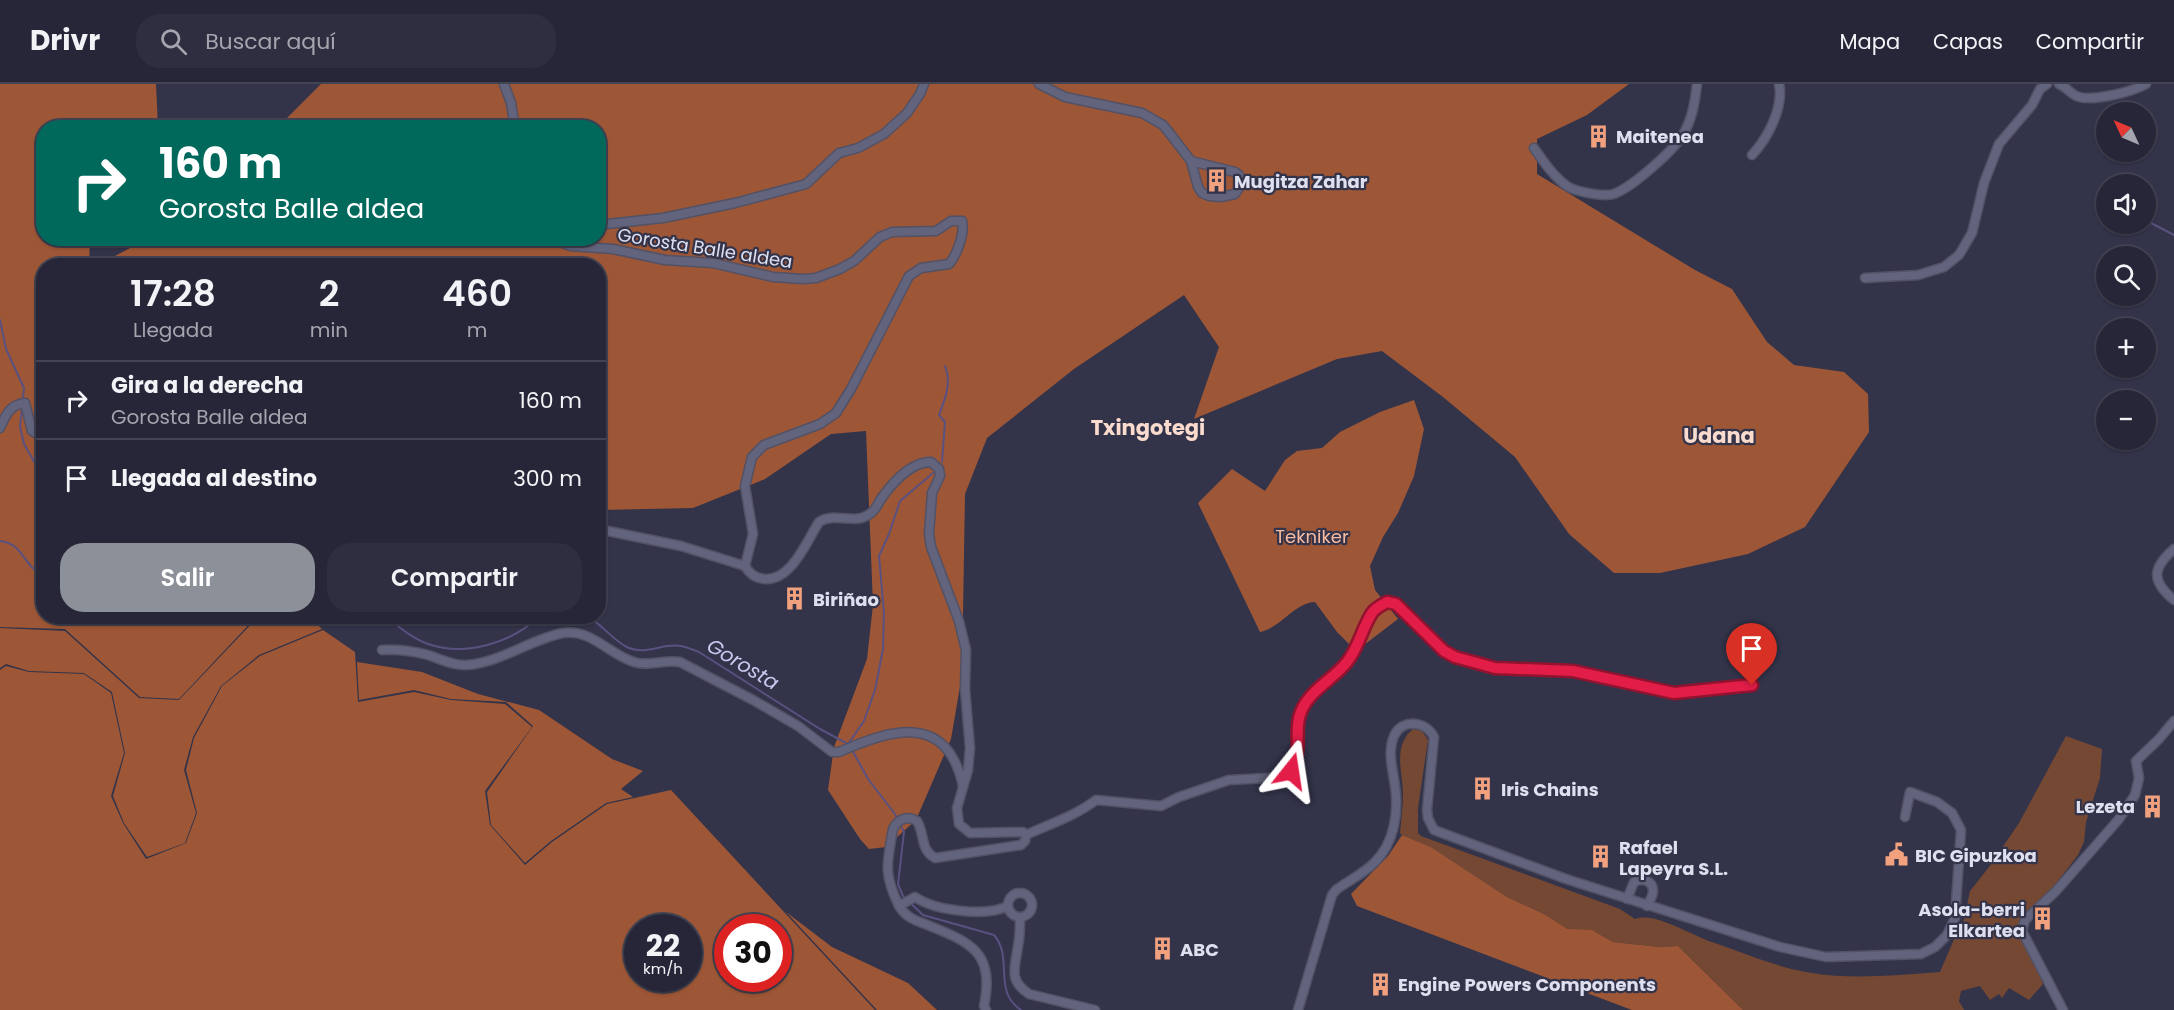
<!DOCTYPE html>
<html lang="es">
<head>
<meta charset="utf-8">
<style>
	:root { --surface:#262638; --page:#2e2e40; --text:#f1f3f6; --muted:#a4a5ae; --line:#424353; --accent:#8c9099 }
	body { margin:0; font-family:Poppins,sans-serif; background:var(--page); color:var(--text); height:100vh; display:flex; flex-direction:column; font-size:22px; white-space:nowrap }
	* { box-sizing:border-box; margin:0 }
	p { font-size:20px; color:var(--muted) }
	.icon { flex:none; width:33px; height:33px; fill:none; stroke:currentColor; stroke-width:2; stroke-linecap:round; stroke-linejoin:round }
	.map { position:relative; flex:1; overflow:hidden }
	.drawer { position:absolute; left:36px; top:174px; width:570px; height:366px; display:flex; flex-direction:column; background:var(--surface); border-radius:24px; box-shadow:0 2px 4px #0004,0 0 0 2px var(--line) }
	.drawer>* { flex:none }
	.guide { position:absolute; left:36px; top:36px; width:570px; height:126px; border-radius:24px; box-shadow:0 2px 4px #0004,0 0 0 2px var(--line); background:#00695c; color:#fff; overflow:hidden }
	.needle { width:39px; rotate:314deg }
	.fabs { position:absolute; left:2096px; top:18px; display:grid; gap:12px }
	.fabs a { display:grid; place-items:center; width:60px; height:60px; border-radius:50%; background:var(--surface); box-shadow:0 2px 4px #0004,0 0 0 2px var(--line); font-size:30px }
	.speed { position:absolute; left:624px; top:830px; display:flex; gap:12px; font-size:30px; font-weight:700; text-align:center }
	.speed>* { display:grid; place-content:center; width:78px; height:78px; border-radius:50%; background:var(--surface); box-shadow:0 2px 4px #0004,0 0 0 2px var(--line); line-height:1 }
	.speed small { font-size:15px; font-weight:400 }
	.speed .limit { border:9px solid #d22; background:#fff; color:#111 }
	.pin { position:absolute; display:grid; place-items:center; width:51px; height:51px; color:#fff; margin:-62px -26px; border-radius:50% 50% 50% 0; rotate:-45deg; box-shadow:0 0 6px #0007 }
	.pin .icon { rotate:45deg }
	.me { position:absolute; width:66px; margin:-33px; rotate:15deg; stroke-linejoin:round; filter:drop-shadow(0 0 4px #0008) }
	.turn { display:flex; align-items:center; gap:21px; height:126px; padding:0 24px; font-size:27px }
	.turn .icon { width:78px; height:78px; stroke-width:2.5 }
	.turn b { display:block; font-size:42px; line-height:51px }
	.eta { display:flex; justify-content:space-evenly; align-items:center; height:102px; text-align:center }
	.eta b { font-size:36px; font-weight:600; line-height:42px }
	.action { display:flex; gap:12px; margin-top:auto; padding:12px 24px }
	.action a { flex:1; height:69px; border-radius:24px; background:var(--accent); color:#fff; font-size:24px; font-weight:600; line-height:69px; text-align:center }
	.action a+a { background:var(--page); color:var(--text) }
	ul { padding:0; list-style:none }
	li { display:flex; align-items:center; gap:18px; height:78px; padding:0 24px; border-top:2px solid var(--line) }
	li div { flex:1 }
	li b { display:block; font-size:22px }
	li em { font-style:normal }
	header { display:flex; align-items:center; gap:36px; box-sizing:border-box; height:84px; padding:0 30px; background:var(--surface); border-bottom:2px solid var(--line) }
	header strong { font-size:28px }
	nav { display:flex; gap:33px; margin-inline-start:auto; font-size:21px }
	.search { width:420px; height:54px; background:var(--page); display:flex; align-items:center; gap:15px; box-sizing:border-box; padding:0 21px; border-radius:24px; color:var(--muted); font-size:22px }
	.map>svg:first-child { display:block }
	.green { fill:#754833 }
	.forest { fill:#9e5736; fill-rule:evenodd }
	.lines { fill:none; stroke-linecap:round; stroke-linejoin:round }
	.stream { stroke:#595180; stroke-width:2 }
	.minor-casing { stroke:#525165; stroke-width:11 }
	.minor { stroke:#62637c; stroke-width:8 }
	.route-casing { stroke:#92132f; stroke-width:15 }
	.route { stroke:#e11d48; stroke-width:10 }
	.labels { text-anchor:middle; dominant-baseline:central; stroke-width:4.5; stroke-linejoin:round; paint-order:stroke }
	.poi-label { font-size:18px; font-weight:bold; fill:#dfe0ef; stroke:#33334a; text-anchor:start }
	.street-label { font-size:18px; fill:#dfe0ef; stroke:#33334a }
	.park-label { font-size:18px; fill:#fabca1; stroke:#33334a }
	.water-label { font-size:20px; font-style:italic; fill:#c8c9ef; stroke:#33334a }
	.quarter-label { font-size:21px; font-weight:bold; fill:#fadbcd; stroke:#33334a }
</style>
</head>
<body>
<header>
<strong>Drivr</strong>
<div class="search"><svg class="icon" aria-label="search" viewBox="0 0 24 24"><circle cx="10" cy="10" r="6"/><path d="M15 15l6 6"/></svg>Buscar aquí</div>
<nav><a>Mapa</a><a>Capas</a><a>Compartir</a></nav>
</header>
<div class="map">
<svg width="2174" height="926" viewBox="0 0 2174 926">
	<rect width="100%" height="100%" fill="#33334a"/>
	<!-- green -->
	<path class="green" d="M1413 645 1422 647 1428 656 1418 724V749L1421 752 1620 825 1635 835C1654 827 1693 852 1712 858 1745 869 1777 884 1812 889 1854 896 1898 891 1940 888L1955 853 1963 840 1970 807 1989 783 2019 739 2066 652 2102 665 2100 694 2086 738 2084 758 2078 771 2051 806 2021 833 2018 842 2035 877 2043 900 2029 916 2009 904 2002 914 1999 910 1990 916 1980 902 1961 907 1959 917 1964 926H1743L1678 862 1659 863 1613 858 1592 846H1567L1544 830 1507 813 1431 763 1402 751 1400 749C1401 736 1403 724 1403 711 1403 688 1392 662 1413 645Z"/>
	<!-- forest -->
	<g class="forest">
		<polygon points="0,0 156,0 158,43 44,44 44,154 90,155 89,181 44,182 44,532 256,533 179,615 140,613 65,545 0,543"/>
		<polygon points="321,0 1629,0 1587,31 1537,55 1537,90 1695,186 1732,205 1767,258 1794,281 1844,288 1868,310 1869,348 1805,443 1748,470 1660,489 1614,489 1569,450 1515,373 1443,313 1382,267 1337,275 1194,335 1219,263 1184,211 1074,285 987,354 965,410 962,591 951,655 916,736 886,763 869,765 860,755 828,706 834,663 867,575 873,521 866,347 831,350 765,395 693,424 599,426 598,182 96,182 147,155 598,154 598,44 278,43"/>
		<path d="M1414 316 1424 345 1414 392 1398 429 1383 453 1370 482 1375 506 1398 535 1356 567 1337 548 1315 518C1294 519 1282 543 1260 548L1198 419 1232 385 1265 407 1285 376 1297 367 1322 364 1340 348 1380 328Z"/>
		<polygon points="258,533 310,533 322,545 259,571 221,602 193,653 184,686 196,729 185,759 147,773 124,739 113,712 125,669 112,608 84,589 29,587 6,580 0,584 0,544 65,547 139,614 179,616"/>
		<path d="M323 546 355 568 358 618 414 608 451 616 505 620 532 643 485 707 490 741 525 781 552 758 607 720 671 706 875 926H0V586L6 582 29 588 84 590 111 609 124 669 111 712 123 739 146 775 186 759 197 729 186 686 194 654 222 602 260 572ZM638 843H688V894H638ZM728 843H778V894H728Z"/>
		<polygon points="357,578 422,588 478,610 539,626 612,675 643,687 621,705 633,713 606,719 551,757 525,779 491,741 487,708 533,642 506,618 451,615 414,606 359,616"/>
		<polygon points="1402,751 1431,763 1507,813 1544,830 1567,845 1592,846 1613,858 1659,863 1678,862 1743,926 1632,926 1357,822 1351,810 1388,772"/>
		<polygon points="786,828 832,863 908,899 937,926 877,926"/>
	</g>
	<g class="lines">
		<!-- stream -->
		<g class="stream">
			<polyline points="2149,138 2174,151"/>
			<polyline points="0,236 6,265 24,304 20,343 24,360 40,388 44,391"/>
			<path d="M942 378 945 338 939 331C945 315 952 299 945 282"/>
			<path d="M0 457C25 460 23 484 44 491"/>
			<polyline points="220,532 222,537 253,537 259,532"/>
			<polyline points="328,532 332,534 345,532"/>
			<path d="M385 532C398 542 413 555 428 560 466 573 511 559 540 532"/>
			<path d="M587 532C602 540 614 558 629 564 646 571 663 559 681 562 687 563 693 566 699 568L820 645 848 660 864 637 875 606 883 565 884 529 879 472 889 450 900 417 933 389"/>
			<path d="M852 666 868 695 895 730 904 748 898 800 903 812 923 831 994 851C1014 874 992 907 1021 926"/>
		</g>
		<defs>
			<g id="minor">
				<polyline points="504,0 511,19 515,44"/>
				<polyline points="1039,0 1065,13 1142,29 1163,41 1171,51 1191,77 1198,103 1202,109 1209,112 1221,113 1235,110 1239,104 1239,91 1235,88 1191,77"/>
				<path d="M2059 0C2067 3 2071 11 2079 13 2094 17 2132 8 2146 0"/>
				<path d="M1534 64C1543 77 1554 93 1567 102 1576 108 1607 114 1616 109 1633 102 1672 68 1682 52 1692 37 1695 18 1697 0"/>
				<path d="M1752 71C1768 54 1784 23 1779 0"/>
				<polyline points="598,141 663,134 735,119 806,100 839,69 858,64 884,50 907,29 920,10 924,0"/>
				<path d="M549 154 571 162 613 165 665 176 713 179 773 193 803 195 816 194 840 185 854 177 880 153 892 148 936 147 951 137H962C965 149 957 171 949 180L921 184 909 192 851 305 836 329 820 340 764 361 752 373 745 402 753 450 745 482C750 490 755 494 765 495 791 497 807 457 819 438 835 427 856 443 872 428 877 424 879 417 883 412 894 397 912 378 931 378L939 385 940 392 932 409 929 450 931 463 959 537 966 566 965 605 970 664 968 686 957 724 959 740 970 749 1023 748 1026 751 1025 757 1021 761 1014 762 935 774C920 766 925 750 917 737 907 731 898 735 893 745 887 780 883 789 899 822L915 813C936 827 986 833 1008 822"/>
				<polyline points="1865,194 1918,191 1944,183 1959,171 1972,149 1984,99 1999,60 2032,21 2040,5 2047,0"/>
				<path d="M0 344C6 331 9 321 25 319L32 347 44 354"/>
				<polyline points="598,445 681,462 745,482"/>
				<path d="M2174 465C2152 484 2151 497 2174 516"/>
				<path d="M382 566C398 565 412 567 428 571 441 575 453 582 467 581 502 578 531 555 563 549 590 544 610 571 634 578 649 583 664 575 680 578L753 616 798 642 832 668H839C892 645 947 628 963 702"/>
				<path d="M1026 751C1050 740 1075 732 1096 716L1161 722 1179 713 1229 696 1285 693C1306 673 1293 654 1301 631 1309 608 1331 597 1346 579 1359 564 1361 545 1372 529 1375 524 1382 521 1387 518L1396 520 1444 567 1455 573 1495 584 1573 587 1674 609 1752 601"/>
				<circle cx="1020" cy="821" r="12"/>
				<path d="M1627 815 1634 798C1642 794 1653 796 1653 807 1653 813 1649 817 1647 822"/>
				<path d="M899 822C906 833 914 836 925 840 970 858 995 867 984 922L986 926"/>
				<path d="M1020 833C1020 843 1020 853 1018 862 1015 884 1008 896 1029 910L1095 926"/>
				<path d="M1298 926 1332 811 1336 806C1348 797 1363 790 1374 779 1394 760 1399 729 1395 702 1393 686 1387 669 1394 652 1402 634 1426 637 1434 653L1427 726 1428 734 1434 746 1566 795 1780 863 1826 873 1921 870 1935 863 1947 851 1955 834 1961 746 1952 729 1937 718 1910 708 1905 733"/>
				<polyline points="2063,926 2022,847 2025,836 2056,807 2119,735 2135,711 2139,694 2136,677 2159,655 2174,637"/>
			</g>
		</defs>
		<!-- minor casing -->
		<use href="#minor" class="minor-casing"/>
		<!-- minor -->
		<use href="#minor" class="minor"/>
	</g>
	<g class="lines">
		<defs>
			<path id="route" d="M1291 687C1302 665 1295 655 1299 634 1305 608 1332 597 1347 578 1359 563 1362 544 1372 529 1375 524 1382 521 1387 518L1396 520 1444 567 1455 573 1495 584 1573 587 1674 609 1752 601"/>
		</defs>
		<!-- route casing -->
		<use href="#route" class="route-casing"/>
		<!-- route -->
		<use href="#route" class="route"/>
	</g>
	<!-- icons -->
	<defs>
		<symbol id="building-bare" viewBox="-9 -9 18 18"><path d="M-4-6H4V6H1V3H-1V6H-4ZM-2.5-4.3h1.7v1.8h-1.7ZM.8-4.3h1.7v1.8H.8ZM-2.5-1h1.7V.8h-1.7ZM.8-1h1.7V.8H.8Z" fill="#f1a17d" stroke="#33334a" stroke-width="2.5" paint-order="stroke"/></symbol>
		<symbol id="civic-bare" viewBox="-9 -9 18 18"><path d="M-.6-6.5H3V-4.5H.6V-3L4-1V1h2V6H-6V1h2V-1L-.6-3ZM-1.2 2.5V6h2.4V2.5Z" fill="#f1a17d" stroke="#33334a" stroke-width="2.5" paint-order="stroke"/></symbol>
	</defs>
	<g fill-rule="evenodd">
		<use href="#building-bare" x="1582" y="36" width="33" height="33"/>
		<use href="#building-bare" x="1200" y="80" width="33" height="33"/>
		<use href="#building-bare" x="778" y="498" width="33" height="33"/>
		<use href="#building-bare" x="1466" y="688" width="33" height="33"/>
		<use href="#building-bare" x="2136" y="706" width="33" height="33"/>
		<use href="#civic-bare" x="1880" y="754" width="33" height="33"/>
		<use href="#building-bare" x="1584" y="756" width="33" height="33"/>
		<use href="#building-bare" x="2026" y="818" width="33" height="33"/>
		<use href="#building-bare" x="1146" y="848" width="33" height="33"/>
		<use href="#building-bare" x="1364" y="884" width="33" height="33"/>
	</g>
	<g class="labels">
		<!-- poi labels -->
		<g class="poi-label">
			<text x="1616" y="52">Maitenea</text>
			<text x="1234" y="97">Mugitza Zahar</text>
			<text x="813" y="515">Biriñao</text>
			<text x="1501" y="705">Iris Chains</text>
			<text x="2135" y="722" text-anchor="end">Lezeta</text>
			<text x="1619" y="763">Rafael<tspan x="1619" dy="21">Lapeyra S.L.</tspan></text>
			<text x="1915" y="771">BIC Gipuzkoa</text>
			<text x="2025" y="825" text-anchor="end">Asola-berri<tspan x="2025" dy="21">Elkartea</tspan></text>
			<text x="1180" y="865">ABC</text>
			<text x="1398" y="900">Engine Powers Components</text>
		</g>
		<!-- street labels -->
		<g class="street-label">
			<text transform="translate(705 164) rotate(9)">Gorosta Balle aldea</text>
		</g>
		<!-- park labels -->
		<g class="park-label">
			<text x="1312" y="452">Tekniker</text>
		</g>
		<!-- water labels -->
		<g class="water-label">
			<text transform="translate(743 580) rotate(31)">Gorosta</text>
		</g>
		<!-- quarter labels -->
		<g class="quarter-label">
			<text x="1148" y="343">Txingotegi</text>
			<text x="1719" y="351">Udana</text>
		</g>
	</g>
</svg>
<div class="fabs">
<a><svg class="needle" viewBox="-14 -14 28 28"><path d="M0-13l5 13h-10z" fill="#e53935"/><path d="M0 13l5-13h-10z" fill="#a4a5ae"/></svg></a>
<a><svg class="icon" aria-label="sound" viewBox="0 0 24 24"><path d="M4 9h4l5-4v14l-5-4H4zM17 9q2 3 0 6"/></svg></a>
<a><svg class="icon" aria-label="search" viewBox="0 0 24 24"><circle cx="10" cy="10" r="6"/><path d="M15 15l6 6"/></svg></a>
<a>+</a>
<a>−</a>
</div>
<div class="speed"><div>22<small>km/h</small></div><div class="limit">30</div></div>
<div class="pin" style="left:1752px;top:601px;background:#d93025"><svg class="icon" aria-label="arrive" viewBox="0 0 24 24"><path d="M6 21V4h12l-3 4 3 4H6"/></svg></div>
<svg class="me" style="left:1291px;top:687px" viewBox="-20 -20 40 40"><path d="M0-17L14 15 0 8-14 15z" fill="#e11d48" stroke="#fff" stroke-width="4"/></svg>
<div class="guide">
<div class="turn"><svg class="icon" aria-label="right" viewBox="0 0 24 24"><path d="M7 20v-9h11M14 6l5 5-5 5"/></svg><div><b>160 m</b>Gorosta Balle aldea</div></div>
</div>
<section class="drawer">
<div class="eta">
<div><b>17:28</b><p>Llegada</p></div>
<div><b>2</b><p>min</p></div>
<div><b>460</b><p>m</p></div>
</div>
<ul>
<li><svg class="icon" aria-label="right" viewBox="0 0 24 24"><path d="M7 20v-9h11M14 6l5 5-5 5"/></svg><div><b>Gira a la derecha</b><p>Gorosta Balle aldea</p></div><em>160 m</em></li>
<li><svg class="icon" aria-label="arrive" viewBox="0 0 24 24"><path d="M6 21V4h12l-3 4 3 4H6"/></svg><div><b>Llegada al destino</b></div><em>300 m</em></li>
</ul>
<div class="action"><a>Salir</a><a>Compartir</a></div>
</section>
</div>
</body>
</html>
